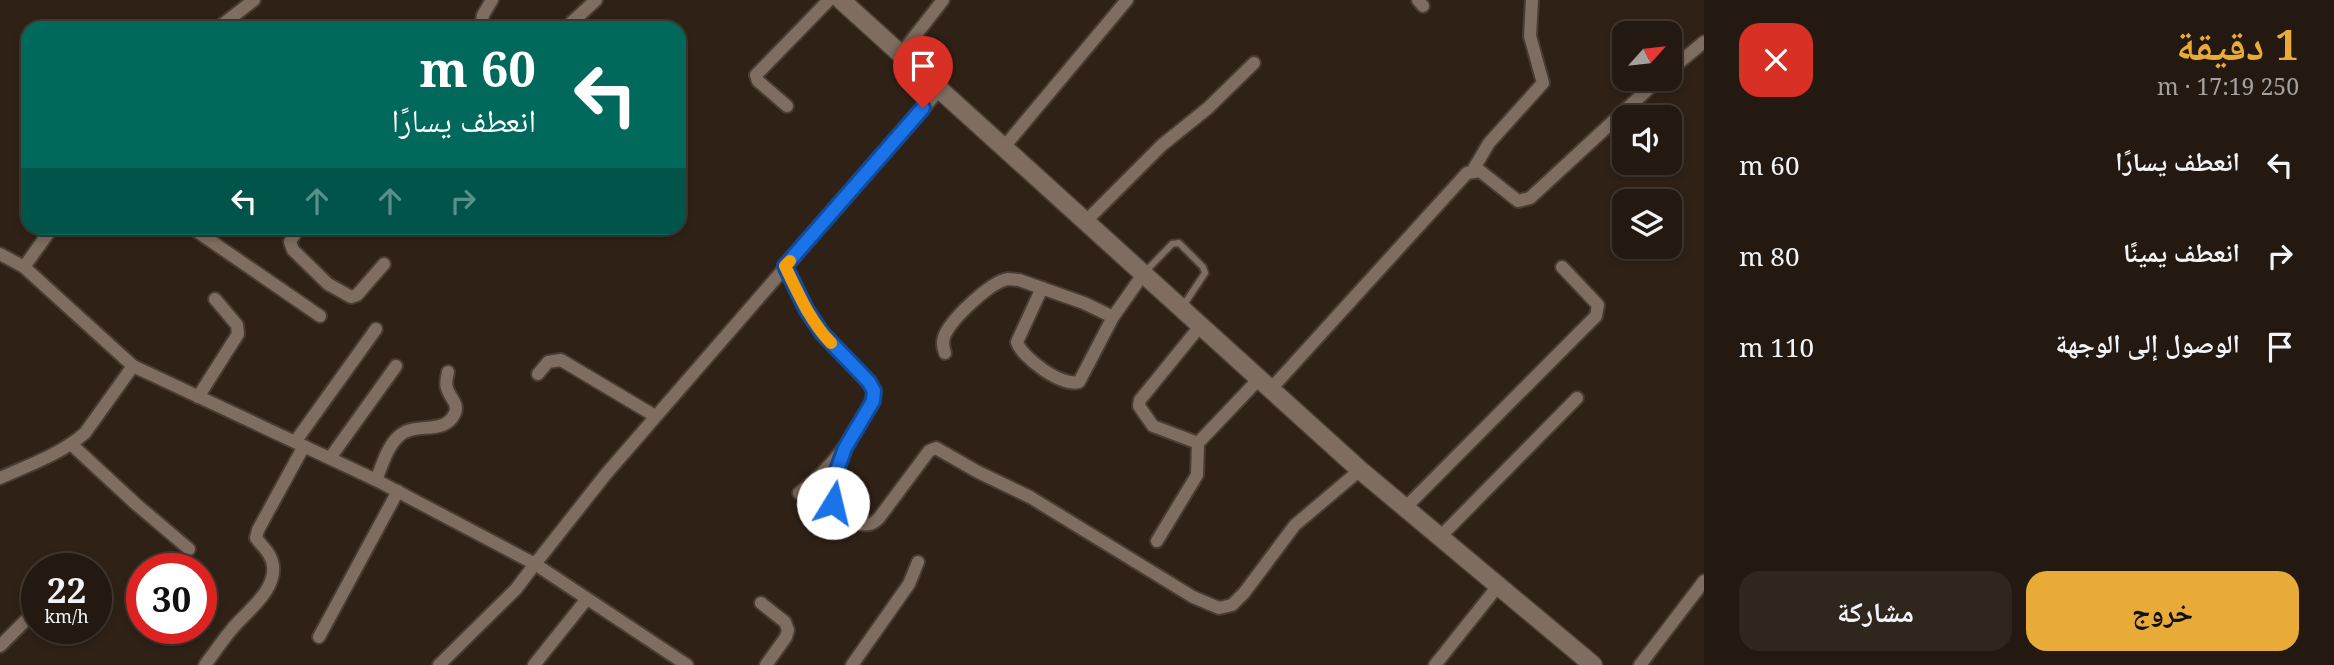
<!DOCTYPE html>
<html lang="ar">
<head>
<meta charset="utf-8">
<style>
	:root { --surface:#231910; --page:#2f261e; --text:#f1f3f6; --muted:#a3a09f; --line:#403830; --accent:#e9ab38 }
	body { margin:0; font-family:"Noto Serif","Noto Naskh Arabic",serif; background:var(--page); color:var(--text); direction:rtl; height:100vh; display:flex; flex-direction:column; font-size:26px; white-space:nowrap }
	* { box-sizing:border-box; margin:0 }
	p { font-size:23px; color:var(--muted) }
	.icon { flex:none; width:38px; height:38px; fill:none; stroke:currentColor; stroke-width:2; stroke-linecap:round; stroke-linejoin:round }
	.map { position:relative; flex:1; overflow:hidden; direction:ltr }
	.panel { display:flex; flex-direction:column; background:var(--surface); width:630px }
	.panel>* { flex:none }
	.hud { position:absolute; left:21px; top:21px; width:665px; height:214px; border-radius:21px; box-shadow:0 4px 10px #0003,0 0 0 2px var(--line); direction:rtl; background:#00695c; color:#fff; overflow:hidden }
	.needle { width:46px; rotate:63deg }
	.fabs { position:absolute; left:1612px; top:21px; display:grid; gap:14px }
	.fabs a { display:grid; place-items:center; width:70px; height:70px; border-radius:14px; background:var(--surface); box-shadow:0 4px 10px #0003,0 0 0 2px var(--line); font-size:35px }
	.speed { position:absolute; left:21px; top:553px; display:flex; gap:14px; font-size:35px; font-weight:700; text-align:center }
	.speed>* { display:grid; place-content:center; width:91px; height:91px; border-radius:50%; background:var(--surface); box-shadow:0 4px 10px #0003,0 0 0 2px var(--line); line-height:1 }
	.speed small { font-size:18px; font-weight:400 }
	.speed .limit { border:10px solid #d22; background:#fff; color:#111 }
	.pin { position:absolute; display:grid; place-items:center; width:60px; height:60px; color:#fff; margin:-72px -30px; border-radius:50% 50% 50% 0; rotate:-45deg; box-shadow:0 0 7px #0007 }
	.pin .icon { rotate:45deg }
	.me { position:absolute; width:77px; margin:-38px; rotate:9deg; stroke-linejoin:round; filter:drop-shadow(0 0 5px #0008) }
	.turn { display:flex; align-items:center; gap:24px; height:147px; padding:0 35px; font-size:32px }
	.turn .icon { width:91px; height:91px; stroke-width:2.5 }
	.turn b { display:block; font-size:49px; line-height:60px }
	.lanes { display:flex; align-items:center; height:66px; padding:0 35px; background:#0003; justify-content:center; gap:35px; direction:ltr }
	.lanes .off { opacity:.35 }
	.round { display:grid; place-items:center; flex:none; width:74px; height:74px; border-radius:21px; background:var(--page) }
	.summary { display:flex; align-items:center; justify-content:space-between; height:119px; padding:0 35px }
	h1 { font-size:42px; font-weight:700; line-height:52px; color:var(--accent) }
	.action { display:flex; gap:14px; margin-top:auto; padding:14px 35px }
	.action a { flex:1; height:80px; border-radius:21px; background:var(--accent); color:#111; font-size:28px; font-weight:700; line-height:80px; text-align:center }
	.action a+a { background:var(--page); color:var(--text) }
	ul { padding:0; list-style:none }
	li { display:flex; align-items:center; gap:21px; height:91px; padding:0 35px }
	li div { flex:1 }
	li b { display:block; font-size:26px }
	li em { font-style:normal }
	main { display:flex; flex:1; min-height:0 }
	.map>svg:first-child { display:block }
	.lines { fill:none; stroke-linecap:round; stroke-linejoin:round }
	.lane-casing { stroke:#483c34; stroke-width:10 }
	.street-casing { stroke:#483c34; stroke-width:16 }
	.secondary-casing { stroke:#483c34; stroke-width:21 }
	.lane { stroke:#7e6d60; stroke-width:6 }
	.street { stroke:#7e6d60; stroke-width:12 }
	.secondary { stroke:#7e6d60; stroke-width:18 }
	.route-casing { stroke:#114b97; stroke-width:18 }
	.route { stroke:#1a73e8; stroke-width:12 }
	.slow { stroke:#f59e0b; stroke-width:12 }
</style>
</head>
<body>
<main>
<section class="panel">
<div class="summary"><div><h1>1 دقيقة</h1><p>250 m · 17:19</p></div><a class="round" style="background:#d93025;color:#fff"><svg class="icon" aria-label="close" viewBox="0 0 24 24"><path d="M6 6l12 12M18 6L6 18"/></svg></a></div>
<ul>
<li><svg class="icon" aria-label="left" viewBox="0 0 24 24"><path d="M17 20v-9H6M10 6l-5 5 5 5"/></svg><div><b>انعطف يسارًا</b></div><em>60 m</em></li>
<li><svg class="icon" aria-label="right" viewBox="0 0 24 24"><path d="M7 20v-9h11M14 6l5 5-5 5"/></svg><div><b>انعطف يمينًا</b></div><em>80 m</em></li>
<li><svg class="icon" aria-label="arrive" viewBox="0 0 24 24"><path d="M6 21V4h12l-3 4 3 4H6"/></svg><div><b>الوصول إلى الوجهة</b></div><em>110 m</em></li>
</ul>
<div class="action"><a>خروج</a><a>مشاركة</a></div>
</section>
<div class="map">
<svg width="1704" height="665" viewBox="0 0 1704 665">
	<rect width="100%" height="100%" fill="#2f2116"/>
	<g class="lines">
		<defs>
			<polyline id="lane" points="1145,272 1172,244 1179,243 1203,267 1205,273 1183,306"/>
			<g id="street">
				<polyline points="1418,0 1423,6"/>
				<polyline points="571,23 596,0"/>
				<polyline points="218,28 254,0"/>
				<polyline points="481,28 483,15 492,0"/>
				<polyline points="900,55 943,0"/>
				<polyline points="1670,70 1704,42"/>
				<polyline points="787,106 758,81 756,75 829,0"/>
				<polyline points="1004,147 1127,0"/>
				<polyline points="1473,170 1489,143 1543,83 1530,36 1532,0"/>
				<polyline points="1086,221 1162,145 1208,108 1254,63"/>
				<polyline points="52,228 24,267 133,366"/>
				<polyline points="192,228 320,316"/>
				<polyline points="298,228 290,242 293,250 328,284 351,297 357,295 384,264"/>
				<polyline points="0,254 24,267"/>
				<path d="M785 266 806 309 822 333 868 382 874 391 873 401C852 439 834 466 799 493"/>
				<path d="M1042 288 1017 342C1022 358 1062 387 1079 382L1113 317"/>
				<path d="M945 353C943 347 942 343 944 337 950 320 990 282 1008 279 1009 279 1018 280 1019 280L1084 303 1113 317 1144 273"/>
				<polyline points="538,374 548,362 561,360 655,416"/>
				<polyline points="1270,390 1467,173 1480,171 1518,201 1530,198 1659,79"/>
				<polyline points="198,397 238,334 237,325 215,299"/>
				<polyline points="295,442 376,329"/>
				<polyline points="1198,443 1153,426 1139,406 1140,400 1201,325"/>
				<polyline points="71,444 137,505 189,549"/>
				<path d="M845 448C841 460 831 479 830 491 828 506 854 528 869 524 872 524 877 520 879 518L929 451 936 448 978 472 1030 497 1193 597 1219 608 1232 605 1244 593 1295 525 1360 470"/>
				<polyline points="330,458 396,366"/>
				<path d="M0 478C29 465 61 454 85 433L133 366 376 480 535 564 516 589 439 665"/>
				<path d="M376 480C382 466 387 447 398 437 415 420 444 437 455 413 459 403 449 397 447 388 445 383 447 378 448 372"/>
				<polyline points="1405,508 1596,316 1598,305 1562,267"/>
				<polyline points="1440,537 1577,398"/>
				<polyline points="1157,541 1197,475 1198,443 1258,380"/>
				<polyline points="761,603 785,622 788,630 786,637 766,665"/>
				<polyline points="319,637 398,491"/>
				<polyline points="0,646 37,609"/>
				<path d="M205 665C214 653 222 641 232 629 246 612 276 591 273 566 272 554 262 546 256 538L258 530 304 446"/>
				<polyline points="534,665 586,600"/>
				<polyline points="687,665 535,564 606,474 940,89"/>
				<polyline points="852,665 909,584 918,562"/>
				<polyline points="1435,665 1498,586"/>
				<polyline points="1640,665 1704,581"/>
			</g>
			<polyline id="secondary" points="841,0 1360,470 1593,665"/>
		</defs>
		<!-- lane casing -->
		<use href="#lane" class="lane-casing"/>
		<!-- street casing -->
		<use href="#street" class="street-casing"/>
		<!-- secondary casing -->
		<use href="#secondary" class="secondary-casing"/>
		<!-- lane -->
		<use href="#lane" class="lane"/>
		<!-- street -->
		<use href="#street" class="street"/>
		<!-- secondary -->
		<use href="#secondary" class="secondary"/>
	</g>
	<g class="lines">
		<defs>
			<polyline id="route" points="833,503 829,492 845,448 873,401 874,391 869,382 822,333 806,309 785,266 923,108"/>
		</defs>
		<!-- route casing -->
		<use href="#route" class="route-casing"/>
		<!-- route -->
		<use href="#route" class="route"/>
		<!-- slow -->
		<path class="slow" d="M790 261 785 266C798 293 810 321 831 343"/>
	</g>
</svg>
<div class="fabs">
<a><svg class="needle" viewBox="-14 -14 28 28"><path d="M0-13l5 13h-10z" fill="#e53935"/><path d="M0 13l5-13h-10z" fill="#a3a09f"/></svg></a>
<a><svg class="icon" aria-label="sound" viewBox="0 0 24 24"><path d="M4 9h4l5-4v14l-5-4H4zM17 9q2 3 0 6"/></svg></a>
<a><svg class="icon" aria-label="layers" viewBox="0 0 24 24"><path d="M12 4l9 5-9 5-9-5zM3 14l9 5 9-5"/></svg></a>
</div>
<div class="speed"><div>22<small>km/h</small></div><div class="limit">30</div></div>
<div class="pin" style="left:923px;top:108px;background:#d93025"><svg class="icon" aria-label="arrive" viewBox="0 0 24 24"><path d="M6 21V4h12l-3 4 3 4H6"/></svg></div>
<svg class="me" style="left:833px;top:503px" viewBox="-20 -20 40 40"><circle r="19" fill="#fff"/><path d="M0-13L10 11 0 6-10 11z" fill="#1a73e8"/></svg>
<div class="hud">
<div class="turn"><svg class="icon" aria-label="left" viewBox="0 0 24 24"><path d="M17 20v-9H6M10 6l-5 5 5 5"/></svg><div><b>60 m</b>انعطف يسارًا</div></div>
<div class="lanes"><svg class="icon" aria-label="left" viewBox="0 0 24 24"><path d="M17 20v-9H6M10 6l-5 5 5 5"/></svg><svg class="icon off" aria-label="ahead" viewBox="0 0 24 24"><path d="M12 20V5M6 11l6-6 6 6"/></svg><svg class="icon off" aria-label="ahead" viewBox="0 0 24 24"><path d="M12 20V5M6 11l6-6 6 6"/></svg><svg class="icon off" aria-label="right" viewBox="0 0 24 24"><path d="M7 20v-9h11M14 6l5 5-5 5"/></svg></div>
</div>
</div>
</main>
</body>
</html>
